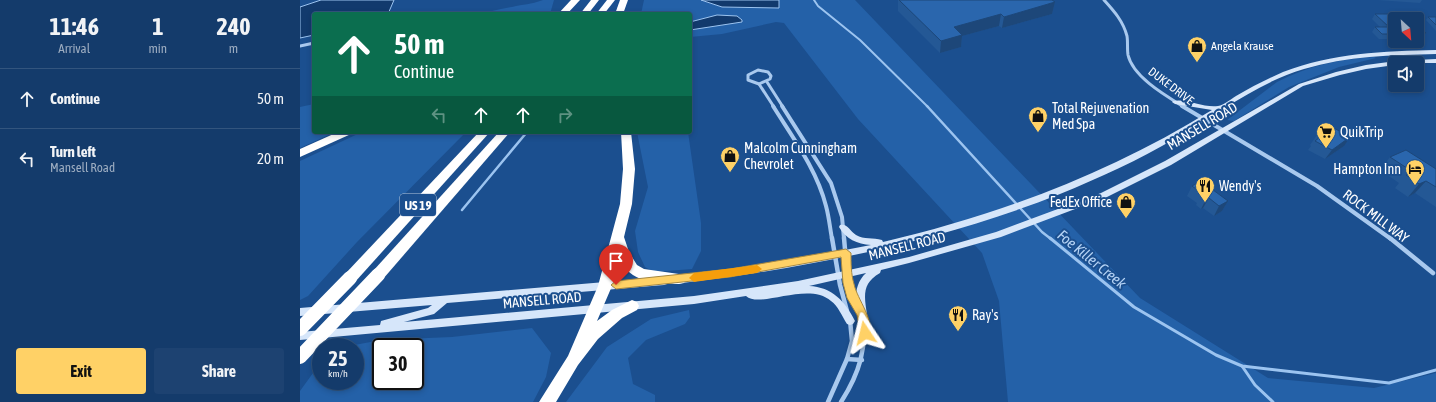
<!DOCTYPE html>
<html lang="en">
<head>
<meta charset="utf-8">
<style>
	:root { --surface:#143b6b; --page:#1d4271; --text:#f1f3f6; --muted:#9dadc1; --line:#33557e; --accent:#ffd166 }
	body { margin:0; font-family:"Asap Condensed",sans-serif; background:var(--page); color:var(--text); height:100vh; display:flex; flex-direction:column; font-size:15px; white-space:nowrap }
	* { box-sizing:border-box; margin:0 }
	p { font-size:13px; color:var(--muted) }
	.icon { flex:none; width:22px; height:22px; fill:none; stroke:currentColor; stroke-width:2; stroke-linecap:round; stroke-linejoin:round }
	.map { position:relative; flex:1; overflow:hidden }
	.details { display:flex; flex-direction:column; background:var(--surface); width:300px }
	.details>* { flex:none }
	.guide { position:absolute; left:12px; top:12px; width:380px; height:122px; border-radius:4px; box-shadow:0 2px 6px #0003,0 0 0 1px var(--line); background:#0b6e4f; color:#fff; overflow:hidden }
	.needle { width:26px; rotate:154deg }
	.tools { position:absolute; left:1088px; top:12px; display:grid; gap:8px }
	.tools a { display:grid; place-items:center; width:36px; height:36px; border-radius:4px; background:var(--surface); box-shadow:0 2px 6px #0003,0 0 0 1px var(--line); font-size:20px }
	.speed { position:absolute; left:12px; top:338px; display:flex; gap:8px; font-size:20px; font-weight:700; text-align:center }
	.speed>* { display:grid; place-content:center; width:52px; height:52px; border-radius:50%; background:var(--surface); box-shadow:0 2px 6px #0003,0 0 0 1px var(--line); line-height:1 }
	.speed small { font-size:10px; font-weight:400 }
	.speed .limit { border:2px solid #111; border-radius:6px; background:#fff; color:#111 }
	.pin { position:absolute; display:grid; place-items:center; width:34px; height:34px; color:#fff; margin:-41px -17px; border-radius:50% 50% 50% 0; rotate:-45deg; box-shadow:0 0 4px #0007 }
	.pin .icon { rotate:45deg }
	.me { position:absolute; width:44px; margin:-22px; rotate:350deg; stroke-linejoin:round; filter:drop-shadow(0 0 3px #0008) }
	.turn { display:flex; align-items:center; gap:14px; height:84px; padding:0 16px; font-size:18px }
	.turn .icon { width:52px; height:52px; stroke-width:2.5 }
	.turn b { display:block; font-size:28px; line-height:34px }
	.lanes { display:flex; align-items:center; height:38px; padding:0 16px; background:#0003; justify-content:center; gap:20px; direction:ltr }
	.lanes .off { opacity:.35 }
	.eta { display:flex; justify-content:space-evenly; align-items:center; height:68px; text-align:center }
	.eta b { font-size:24px; font-weight:700; line-height:28px }
	.primary-button { display:flex; gap:8px; margin-top:auto; padding:8px 16px }
	.primary-button a { flex:1; height:46px; border-radius:4px; background:var(--accent); color:#111; font-size:16px; font-weight:700; line-height:46px; text-align:center }
	.primary-button a+a { background:var(--page); color:var(--text) }
	ul { padding:0; list-style:none }
	li { display:flex; align-items:center; gap:12px; height:60px; padding:0 16px; border-top:1px solid var(--line) }
	li div { flex:1 }
	li b { display:block; font-size:15px }
	li em { font-style:normal }
	main { display:flex; flex:1; min-height:0 }
	.map>svg:first-child { display:block }
	.green { fill:#2461a8; fill-rule:evenodd }
	.water { fill:#123a6d; stroke:#9cc4f0 }
	.lines { fill:none; stroke-linecap:round; stroke-linejoin:round }
	.stream-far2 { stroke:#9cc4f0; stroke-width:2 }
	.stream-far1 { stroke:#9cc4f0; stroke-width:2.5 }
	.stream { stroke:#9cc4f0; stroke-width:3 }
	.street-far2 { stroke:#a9c9ee; stroke-width:3 }
	.street-far1 { stroke:#a9c9ee; stroke-width:4 }
	.street { stroke:#a9c9ee; stroke-width:4.5 }
	.secondary { fill:#d6e6fa; fill-rule:evenodd }
	.highway { fill:#fff; fill-rule:evenodd }
	.highway-bridge { stroke:#fff; stroke-width:14 }
	.wall { fill:#245895 }
	.shaded-wall { fill:#1d4779 }
	.building { fill:#2a66ad; stroke:#1d4779 }
	.route { fill:#ffd166; stroke:#a68842 }
	.slow { fill:#f59e0b }
	.labels { text-anchor:middle; dominant-baseline:central; stroke-width:4; stroke-linejoin:round; paint-order:stroke }
	.far-poi-label { font-size:12px; fill:#fff; stroke:#1b4f8f; text-anchor:start }
	.far-street-label { font-size:12px; fill:#fff; stroke:#1b4f8f }
	.shield { fill:#1b4f8f; stroke:#bbcadd; stroke-width:1 }
	.shield-label { font-size:13px; font-weight:bold; fill:#fff }
	.poi-label { font-size:14px; fill:#fff; stroke:#1b4f8f; text-anchor:start }
	.street-label { font-size:14px; fill:#fff; stroke:#1b4f8f }
	.water-label { font-size:15px; font-style:italic; fill:#b5d3f5; stroke:#1b4f8f }
</style>
</head>
<body>
<main>
<section class="details">
<div class="eta">
<div><b>11:46</b><p>Arrival</p></div>
<div><b>1</b><p>min</p></div>
<div><b>240</b><p>m</p></div>
</div>
<ul>
<li><svg class="icon" aria-label="ahead" viewBox="0 0 24 24"><path d="M12 20V5M6 11l6-6 6 6"/></svg><div><b>Continue</b></div><em>50 m</em></li>
<li><svg class="icon" aria-label="left" viewBox="0 0 24 24"><path d="M17 20v-9H6M10 6l-5 5 5 5"/></svg><div><b>Turn left</b><p>Mansell Road</p></div><em>20 m</em></li>
</ul>
<div class="primary-button"><a>Exit</a><a>Share</a></div>
</section>
<div class="map">
<svg width="1136" height="402" viewBox="0 0 1136 402">
	<rect width="100%" height="100%" fill="#1b4f8f"/>
	<!-- green -->
	<g class="green">
		<path d="M243 0H254L250 14H174C187 13 199 9 212 7 224 4 230 5 243 0Z"/>
		<polygon points="344,0 401,0 422,7 478,8 479,0 555,0 840,298 968,378 1074,388 1136,373 1136,402 708,402 699,301 682,253 558,119 484,23 476,22 422,34 390,37 390,14 341,14"/>
		<path d="M1074 57 1076 58 1039 67 989 87 934 121 927 120 977 82C1007 66 1040 59 1074 57Z"/>
		<polygon points="14,104 14,132 35,132 0,148 0,107"/>
		<polygon points="62,132 166,132 57,242 8,296 0,300 0,161"/>
		<polygon points="337,132 388,132 401,223 401,251 392,269 354,272 345,267 338,252 335,231 348,187"/>
		<polygon points="389,310 390,317 385,324 346,340 328,358 333,384 355,395 355,402 266,402 307,347 351,319"/>
		<path d="M232 328 251 353 246 377 233 402H0V391L21 362V381H55V347H44L81 340 152 337ZM81 347H115V381H81Z"/>
	</g>
	<!-- water -->
	<g class="water">
		<polygon points="21,0 94,0 88,14 14,14 14,35 0,38 0,7"/>
		<polygon points="401,0 479,0 479,8 422,7"/>
		<polygon points="417,15 437,16 442,20 442,22 390,30 390,22"/>
	</g>
	<g class="lines">
		<!-- stream-far2 -->
		<polyline class="stream-far2" points="514,0 518,6 560,40 628,107"/>
		<!-- stream-far1 -->
		<g class="stream-far1">
			<polyline points="627,106 742,232 751,239"/>
			<polyline points="162,210 227,132"/>
		</g>
		<!-- stream -->
		<g class="stream">
			<polyline points="750,238 834,307 916,355 942,366 1089,383 1136,370"/>
			<polyline points="942,366 955,385 973,402"/>
		</g>
		<!-- street-far2 -->
		<g class="street-far2">
			<path d="M804 0C814 11 823 21 827 36 828 42 827 49 828 55 833 77 866 96 884 107"/>
			<polyline points="0,46 14,43"/>
			<polygon points="458,70 468,72 471,76 470,79 459,84 448,80 448,75"/>
			<polyline points="467,82 483,107"/>
			<polyline points="459,84 474,107"/>
		</g>
		<!-- street-far1 -->
		<g class="street-far1">
			<path d="M473 106C493 138 517 170 526 206 529 217 530 228 532 239"/>
			<polyline points="482,106 531,183 542,217 544,239"/>
			<polyline points="882,106 1017,186 1091,239"/>
		</g>
		<!-- street -->
		<g class="street">
			<polyline points="532,238 540,285 547,311"/>
			<polyline points="544,238 548,283 558,308"/>
			<polyline points="1090,238 1133,273"/>
			<polyline points="547,359 562,360"/>
			<polyline points="528,402 547,359 552,341 550,320"/>
			<path d="M541 402C559 374 568 347 562 314"/>
		</g>
		<!-- secondary -->
		<g class="secondary">
			<path d="M1136 50V54C1092 55 1047 56 1004 69 957 83 918 114 876 138 839 160 799 178 760 194 636 243 507 268 375 284L372 283 371 280 372 277 375 276 472 264 571 245C557 244 546 239 539 227L540 225C547 223 550 231 556 235 564 240 573 237 582 240L583 242C699 215 810 173 912 110L875 104 872 102 873 101C887 98 903 108 918 106 924 105 931 99 936 96 951 87 967 79 983 72 1032 53 1084 51 1136 50Z"/>
			<path d="M1136 59V63H1095V65L1066 69 1040 75 1003 86 871 165 807 197 701 237 609 263 581 270 580 273C562 283 564 296 567 314L565 317 562 318 559 317 557 314C555 300 554 284 566 273L509 286C532 287 545 301 555 321L553 324 550 325 547 324C542 316 538 306 531 301 508 281 460 309 446 296L394 304 0 340V332L80 325 81 321 128 308 132 305 0 316V308L364 277 367 278 368 281 367 284 364 285 147 303 134 314 104 322 394 296 498 281 609 257 696 232 801 193 865 161 999 84 1036 72 1066 65 1096 61Z"/>
		</g>
		<!-- highway -->
		<g class="highway">
			<polygon points="271,0 280,0 267,14 258,14"/>
			<polygon points="291,0 299,0 288,14 280,14"/>
			<polygon points="307,0 315,0 304,14 296,14"/>
			<polygon points="320,0 328,0 323,14 315,14"/>
			<polygon points="38,132 52,132 51,134 0,157 0,149"/>
			<polygon points="179,132 190,132 55,282 50,283 45,282 43,278 45,274"/>
			<polygon points="199,132 210,132 83,279 78,280 73,279 71,275 73,271"/>
			<path d="M321 132H331L335 169 332 204 324 237 329 252 337 265 344 269 379 274 384 275 386 279 384 283 379 284C355 283 330 283 319 258L312 286 297 321 312 310 332 300 337 302 339 306 337 310 322 318 298 339 278 365 256 402H239L268 356 298 286 320 204 323 169Z"/>
		</g>
		<!-- highway-bridge -->
		<g class="highway-bridge">
			<polyline points="0,329 50,278"/>
			<polyline points="0,357 78,275"/>
		</g>
	</g>
	<!-- wall -->
	<g class="wall">
		<polygon points="598,0 752,0 755,2 752,14 702,28 699,26 662,36 661,47 640,53 598,11"/>
		<polygon points="1077,0 1122,0 1120,3"/>
		<polygon points="1075,14 1095,19 1095,39 1079,39 1072,32 1075,27 1080,27 1072,19"/>
		<polygon points="1128,17 1136,17 1136,31 1126,20"/>
		<polygon points="1117,27 1126,33 1122,38 1117,38"/>
		<polygon points="1017,135 1044,146 1025,159 1008,150 1011,146 1010,145"/>
		<polygon points="1090,157 1136,169 1136,207 1115,193 1108,197 1095,188 1099,183 1080,170"/>
		<polygon points="892,186 928,201 922,211 914,216 903,208 901,209 896,205 897,203 887,196"/>
	</g>
	<!-- shaded-wall -->
	<g class="shaded-wall">
		<polygon points="755,2 752,14 702,28 704,17"/>
		<polygon points="701,14 699,26 662,36 661,47 640,53 641,41 654,27"/>
		<polygon points="1050,137 1044,146 1025,159 1032,150"/>
		<polygon points="1126,181 1115,193 1108,197 1119,184"/>
		<polygon points="909,198 903,208 901,209 906,199"/>
		<polygon points="928,201 922,211 914,216 919,206"/>
	</g>
	<!-- building -->
	<g class="building">
		<polygon points="599,0 752,0 755,2 704,17 701,14 654,27 662,35 641,41"/>
		<polygon points="1075,14 1097,14 1103,19 1095,19 1095,34 1082,34 1075,27 1089,27"/>
		<polygon points="1128,17 1136,17 1136,25"/>
		<polygon points="1117,27 1118,27 1126,33 1117,33"/>
		<polygon points="1034,128 1050,137 1032,150 1015,141 1020,137 1017,135 1026,129 1029,131"/>
		<polygon points="1106,150 1136,169 1136,187 1126,181 1119,184 1106,175 1113,172 1090,157"/>
		<polygon points="901,181 928,201 919,206 909,198 906,199 901,195 903,194 892,186"/>
	</g>
	<!-- route -->
	<path class="route" d="M546 249 551 253C551 263 551 274 554 284 557 299 576 322 569 336H561L557 315 547 298 543 283 541 257 430 277 316 289 311 285 316 281 430 269Z"/>
	<!-- slow -->
	<polygon class="slow" points="457,265 462,269 457,273 394,282 389,278 394,273"/>
	<!-- icons -->
	<defs>
		<symbol id="shop-pin" viewBox="-11 -11 22 30"><path d="M0 17L-7.5 6A9.5 9.5 0 1 1 7.5 6Z" fill="#ffd166" stroke="#1b4f8f"/><path d="M-5-2.5h2.3a2.7 3.5 0 0 1 5.4 0H5L5.5 6h-11ZM-1.5-2.5h3a1.5 2.3 0 0 0-3 0Z" fill="#111"/></symbol>
		<symbol id="supermarket-pin" viewBox="-11 -11 22 30"><path d="M0 17L-7.5 6A9.5 9.5 0 1 1 7.5 6Z" fill="#ffd166" stroke="#1b4f8f"/><path d="M-6-5.5h2.5l.6 2H6L4.5 2H-2.5L-4.4-4H-6ZM-1.5 3.2a1.3 1.3 0 1 0 .1 0ZM3 3.2a1.3 1.3 0 1 0 .1 0Z" fill="#111"/></symbol>
		<symbol id="hotel-pin" viewBox="-11 -11 22 30"><path d="M0 17L-7.5 6A9.5 9.5 0 1 1 7.5 6Z" fill="#ffd166" stroke="#1b4f8f"/><path d="M-6-4.5h1.5V1H6V5H4.5V3h-9V5H-6ZM-4 0a1.8 1.8 0 1 1 3.6 0ZM.5 0V-2.5h3Q6-2.5 6 0Z" fill="#111"/></symbol>
		<symbol id="restaurant-pin" viewBox="-11 -11 22 30"><path d="M0 17L-7.5 6A9.5 9.5 0 1 1 7.5 6Z" fill="#ffd166" stroke="#1b4f8f"/><path d="M-5-6h1v4h1v-4h1v4h1v-4h1v5L-1.5 .5V6h-2V.5L-5-1ZM5-6V6H3V1.5H1.5Q1.5-4 5-6Z" fill="#111"/></symbol>
	</defs>
	<g fill-rule="evenodd">
		<use href="#shop-pin" x="886" y="35" width="22" height="30"/>
		<use href="#shop-pin" x="727" y="105" width="22" height="30"/>
		<use href="#supermarket-pin" x="1015" y="121" width="22" height="30"/>
		<use href="#shop-pin" x="419" y="145" width="22" height="30"/>
		<use href="#hotel-pin" x="1104" y="158" width="22" height="30"/>
		<use href="#restaurant-pin" x="894" y="175" width="22" height="30"/>
		<use href="#shop-pin" x="815" y="191" width="22" height="30"/>
		<use href="#restaurant-pin" x="647" y="304" width="22" height="30"/>
	</g>
	<g class="labels">
		<!-- far-poi labels -->
		<g class="far-poi-label">
			<text x="911" y="46">Angela Krause</text>
		</g>
		<!-- far-street labels -->
		<g class="far-street-label">
			<text transform="translate(871 86) rotate(37)">DUKE DRIVE</text>
		</g>
		<!-- shield labels -->
		<rect class="shield" x="100" y="194" width="36" height="22" rx="3"/>
		<g class="shield-label">
			<text x="118" y="205">US 19</text>
		</g>
		<!-- poi labels -->
		<g class="poi-label">
			<text x="752" y="108">Total Rejuvenation<tspan x="752" dy="16">Med Spa</tspan></text>
			<text x="1040" y="132">QuikTrip</text>
			<text x="444" y="148">Malcolm Cunningham<tspan x="444" dy="16">Chevrolet</tspan></text>
			<text x="1101" y="169" text-anchor="end">Hampton Inn</text>
			<text x="919" y="186">Wendy's</text>
			<text x="812" y="202" text-anchor="end">FedEx Office</text>
			<text x="672" y="315">Ray's</text>
		</g>
		<!-- street labels -->
		<g class="street-label">
			<text transform="translate(902 126) rotate(-31)">MANSELL ROAD</text>
			<text transform="translate(1076 216) rotate(37)">ROCK MILL WAY</text>
			<text transform="translate(607 246) rotate(-14)">MANSELL ROAD</text>
			<text transform="translate(242 300) rotate(-5)">MANSELL ROAD</text>
		</g>
		<!-- water labels -->
		<g class="water-label">
			<text transform="translate(792 259) rotate(39)">Foe Killer Creek</text>
		</g>
	</g>
</svg>
<div class="tools">
<a><svg class="needle" viewBox="-14 -14 28 28"><path d="M0-13l5 13h-10z" fill="#e53935"/><path d="M0 13l5-13h-10z" fill="#9dadc1"/></svg></a>
<a><svg class="icon" aria-label="sound" viewBox="0 0 24 24"><path d="M4 9h4l5-4v14l-5-4H4zM17 9q2 3 0 6"/></svg></a>
</div>
<div class="speed"><div>25<small>km/h</small></div><div class="limit">30</div></div>
<div class="pin" style="left:316px;top:285px;background:#d93025"><svg class="icon" aria-label="arrive" viewBox="0 0 24 24"><path d="M6 21V4h12l-3 4 3 4H6"/></svg></div>
<svg class="me" style="left:565px;top:333px" viewBox="-20 -20 40 40"><path d="M0-17L14 15 0 8-14 15z" fill="#ffd166" stroke="#fff" stroke-width="4"/></svg>
<div class="guide">
<div class="turn"><svg class="icon" aria-label="ahead" viewBox="0 0 24 24"><path d="M12 20V5M6 11l6-6 6 6"/></svg><div><b>50 m</b>Continue</div></div>
<div class="lanes"><svg class="icon off" aria-label="left" viewBox="0 0 24 24"><path d="M17 20v-9H6M10 6l-5 5 5 5"/></svg><svg class="icon" aria-label="ahead" viewBox="0 0 24 24"><path d="M12 20V5M6 11l6-6 6 6"/></svg><svg class="icon" aria-label="ahead" viewBox="0 0 24 24"><path d="M12 20V5M6 11l6-6 6 6"/></svg><svg class="icon off" aria-label="right" viewBox="0 0 24 24"><path d="M7 20v-9h11M14 6l5 5-5 5"/></svg></div>
</div>
</div>
</main>
</body>
</html>
